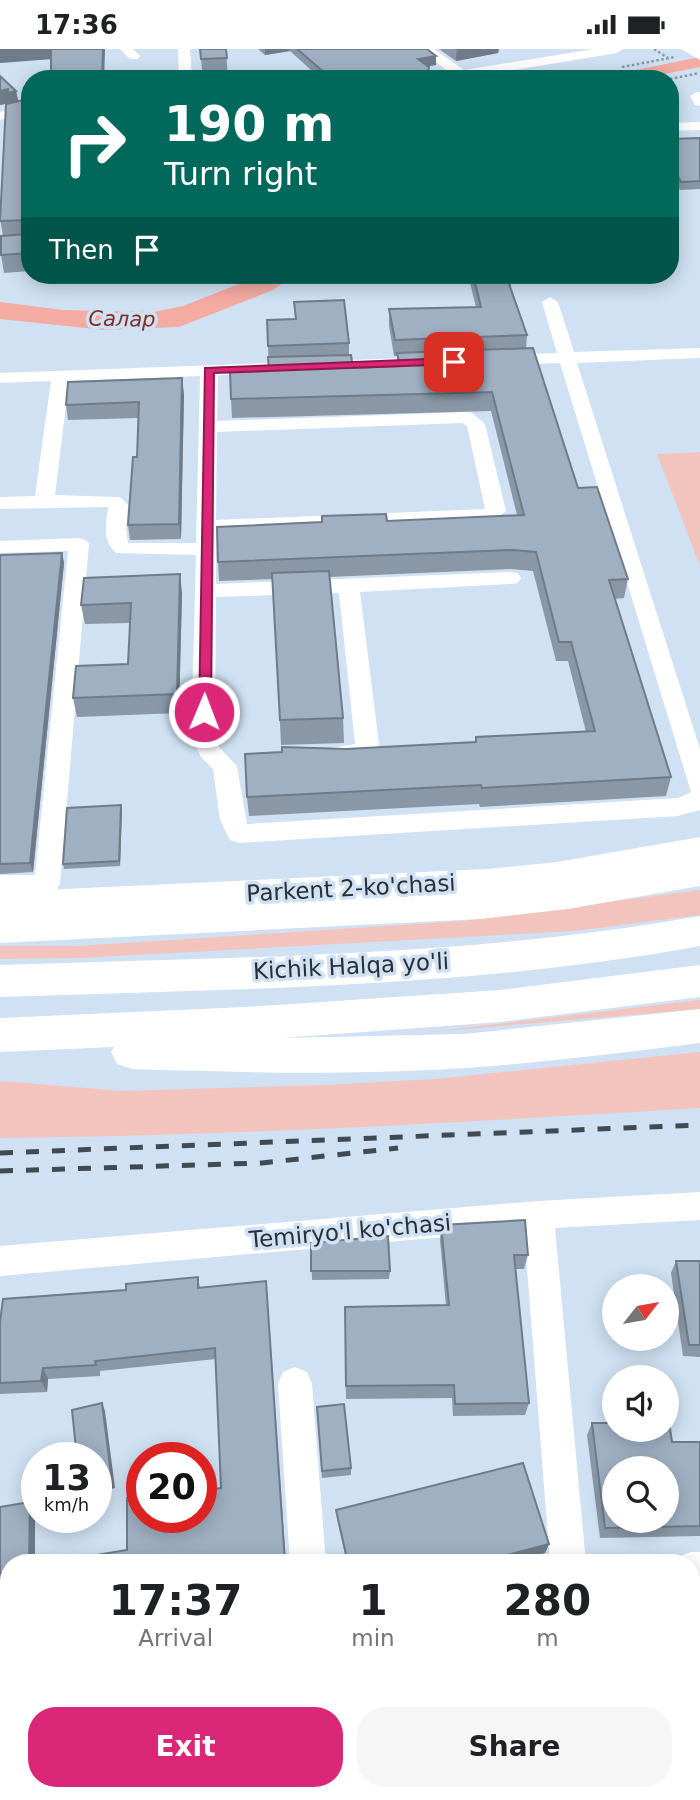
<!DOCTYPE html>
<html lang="en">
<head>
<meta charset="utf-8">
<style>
	:root { --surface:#fff; --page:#f6f6f6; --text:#202124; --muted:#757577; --accent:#db2777 }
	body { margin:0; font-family:"DejaVu Sans",sans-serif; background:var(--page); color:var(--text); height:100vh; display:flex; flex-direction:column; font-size:26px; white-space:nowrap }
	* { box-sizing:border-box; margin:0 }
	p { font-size:23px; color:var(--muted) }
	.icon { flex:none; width:38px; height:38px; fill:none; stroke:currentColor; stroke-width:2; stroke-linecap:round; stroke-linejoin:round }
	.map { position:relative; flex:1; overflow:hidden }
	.side { position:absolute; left:0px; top:1505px; width:700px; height:247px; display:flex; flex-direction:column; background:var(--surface); border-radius:28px 28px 0 0; box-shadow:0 4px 18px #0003 }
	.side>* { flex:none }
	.top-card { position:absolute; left:21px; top:21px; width:658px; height:214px; border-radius:28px; box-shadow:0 4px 18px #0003; background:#00695c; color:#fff; overflow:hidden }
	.needle { width:46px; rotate:59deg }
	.fabs { position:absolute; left:602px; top:1225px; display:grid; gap:14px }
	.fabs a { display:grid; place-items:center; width:77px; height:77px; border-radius:50%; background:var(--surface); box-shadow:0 4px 18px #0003; font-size:35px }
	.speed { position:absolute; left:21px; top:1393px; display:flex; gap:14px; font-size:35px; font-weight:700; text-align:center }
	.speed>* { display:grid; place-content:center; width:91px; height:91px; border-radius:50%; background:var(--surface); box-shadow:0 4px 18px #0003; line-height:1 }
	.speed small { font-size:18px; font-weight:400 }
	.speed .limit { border:10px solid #d22; background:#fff; color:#111 }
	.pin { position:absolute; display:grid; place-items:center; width:60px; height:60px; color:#fff; margin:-30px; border-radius:14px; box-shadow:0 4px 10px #0006 }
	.me { position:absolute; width:77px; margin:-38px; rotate:1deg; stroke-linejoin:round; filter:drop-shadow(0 0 5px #0008) }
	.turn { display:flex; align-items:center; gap:24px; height:147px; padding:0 28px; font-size:32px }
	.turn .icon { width:91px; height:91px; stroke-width:2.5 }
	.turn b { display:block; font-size:49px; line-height:60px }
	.then { display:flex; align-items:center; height:66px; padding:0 28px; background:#0003; gap:14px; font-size:26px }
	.eta { display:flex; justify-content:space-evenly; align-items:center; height:119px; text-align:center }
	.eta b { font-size:42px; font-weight:700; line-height:49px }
	.cta { display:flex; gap:14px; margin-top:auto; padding:14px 28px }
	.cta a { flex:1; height:80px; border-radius:28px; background:var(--accent); color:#fff; font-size:28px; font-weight:700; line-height:80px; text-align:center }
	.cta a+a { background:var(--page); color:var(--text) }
	.status { display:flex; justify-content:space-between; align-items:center; height:49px; padding:0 35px; background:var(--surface); direction:ltr }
	.status svg { height:19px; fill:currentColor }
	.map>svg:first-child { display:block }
	.green { fill:#f3c4be }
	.water { fill:#f3aba2 }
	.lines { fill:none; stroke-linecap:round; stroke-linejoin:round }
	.path { stroke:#8996a3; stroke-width:2.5; stroke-dasharray:2.5 2.5; stroke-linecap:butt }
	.minor { fill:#fff; fill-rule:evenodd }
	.major { fill:#fff; fill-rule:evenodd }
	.highway { fill:#fff; fill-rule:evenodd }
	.rail { stroke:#414951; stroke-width:5; stroke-dasharray:13 13; stroke-linecap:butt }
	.wall { fill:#8997a7 }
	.shaded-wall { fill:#6f7b88 }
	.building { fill:#9fb0c2; stroke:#6f7b88; stroke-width:2; fill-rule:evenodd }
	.route { fill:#db2777; stroke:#8e194d; stroke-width:2 }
	.labels { text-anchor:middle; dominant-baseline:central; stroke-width:7; stroke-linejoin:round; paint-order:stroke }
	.far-water-label { font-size:21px; font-style:italic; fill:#832f29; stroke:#cfe1f3 }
	.street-label { font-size:23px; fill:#292f36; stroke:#cfe1f3 }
</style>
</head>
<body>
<div class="status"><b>17:36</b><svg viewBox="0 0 49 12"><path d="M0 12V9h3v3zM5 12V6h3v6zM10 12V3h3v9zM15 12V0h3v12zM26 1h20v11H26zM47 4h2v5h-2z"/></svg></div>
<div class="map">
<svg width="700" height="1751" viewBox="0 0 700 1751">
	<rect width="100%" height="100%" fill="#cfe1f3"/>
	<!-- green -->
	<g class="green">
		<polygon points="700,403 700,517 657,405"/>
		<polygon points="700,841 700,866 574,882 80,909 0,910 0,897 78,897 463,872"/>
		<polygon points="700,951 700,960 429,983"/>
		<path d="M700 1003V1059C467 1073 234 1087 0 1089V1032L122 1042 326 1036 435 1030Z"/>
	</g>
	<!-- water -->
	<g class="water">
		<polygon points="700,8 700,18 639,30 591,30"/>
		<polygon points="262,226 294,226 273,241 179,278 105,281 0,270 0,253 63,261 154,263 183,257"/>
	</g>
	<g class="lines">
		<!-- path -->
		<g class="path">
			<polyline points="654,0 668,9"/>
			<polyline points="622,18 675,8"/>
			<polyline points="670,30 699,24"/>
		</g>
		<!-- minor -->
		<g class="minor">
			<polygon points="120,0 133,0 140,7 138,10 130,10"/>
			<polygon points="178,0 190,0 192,30 179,30"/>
			<polygon points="420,0 434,0 464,21 594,0 623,0 617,4 472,28 473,30 429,30 450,24"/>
			<polygon points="697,43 700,43 700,57 695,56 690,47"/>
			<polygon points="30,56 30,64 0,71 0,63"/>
			<polygon points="700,73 700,81 670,82 670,74"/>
			<path d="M550 248 558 253 574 303 700 299V309L577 314 700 700V761L678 767 239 794 230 791 220 771 213 720 201 708 191 687 196 506 116 504C102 491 106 476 108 458L0 460V448L35 447 51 332 0 334V324L432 308 438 309 441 313 438 317 218 326 217 372 466 363 472 364 485 375 506 462 496 470 216 483V535L511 523 518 524 521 529 518 534 511 535 360 543 379 695 370 709 333 714 325 712 321 706 325 700 355 695 339 544 216 548 215 687 219 698 237 717 247 775 678 749 691 743 560 314 502 316 493 311 502 306 557 304 542 253ZM200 327 196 494H128L126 480 128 456 120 448 55 446 69 332ZM462 374 467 377 485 460 216 471 217 383Z"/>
			<polygon points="79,489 86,491 89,495 60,835 56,842 47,845 0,846 0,826 35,826 68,502 0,504 0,492"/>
			<polygon points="700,1143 700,1171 555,1179 586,1514 550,1514 524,1181 0,1227 0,1197 538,1152"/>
			<polygon points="295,1318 307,1323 312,1335 326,1514 290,1514 278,1335 283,1323"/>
			<polygon points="691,1503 700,1503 700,1539 691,1539 691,1514 676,1514 678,1508"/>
			<polygon points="9,1655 9,1693 0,1694 0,1656"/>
			<polygon points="586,1743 626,1743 627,1751 587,1751"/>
		</g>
		<!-- major -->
		<g class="major">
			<polygon points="681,0 700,0 700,11"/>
			<polygon points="700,788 700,812 557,837 487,844 0,869 0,843 487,820 557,813"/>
		</g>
		<!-- highway -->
		<g class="highway">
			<polygon points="700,809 700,837 568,860 480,870 0,894 0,864 480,840 568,832"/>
			<path d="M700 867V897C471 939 232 940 0 948V916C233 908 470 908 700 867Z"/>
			<path d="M700 916V948L500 973 282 989 464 985 700 960V994C610 1005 520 1017 430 1021 331 1026 231 1023 132 1020L117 1015 111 1003 114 998 0 1003V969L245 958 500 941Z"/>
		</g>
		<!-- rail -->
		<g class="rail">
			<polyline points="0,1104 700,1076"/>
			<polyline points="0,1122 262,1114 398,1099"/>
		</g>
	</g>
	<!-- wall -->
	<g class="wall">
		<polygon points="200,0 226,0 228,30 203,30"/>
		<polygon points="258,0 427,0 436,16 428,17 429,18 429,23 445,30 321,30 290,2 265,6"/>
		<polygon points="439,0 499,0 498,4 456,12"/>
		<polygon points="0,27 16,42 18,52 30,52 30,222 4,224 1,206 3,187 0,169 9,54 0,56"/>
		<polygon points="700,89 700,140 680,141 670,123 670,90"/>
		<polygon points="468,226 509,226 511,232 511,239 527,286 526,300 578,439 628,530 624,549 615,550 671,728 666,747 480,758 479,755 249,767 247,748 346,700 475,693 476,688 586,683 568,612 556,612 533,522 511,520 329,528 343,669 344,694 281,696 273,530 219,532 218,513 387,472 517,466 491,362 232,369 231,350 269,322 267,271 349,294 349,306 353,319 397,317 397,307 394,307 389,277 389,260 476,258"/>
		<polygon points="184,345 181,490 130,491 128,476 137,408 139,369 68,371 66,356"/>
		<polygon points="62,504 64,514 33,823 0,825 0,506"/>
		<polygon points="182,544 179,664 77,668 73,649 128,615 130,574 85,575 81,556"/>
		<polygon points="122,761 120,817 64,820 63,815"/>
		<polygon points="441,1176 528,1206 524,1220 516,1220 529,1354 525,1366 453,1367 452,1349 346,1350 345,1258 446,1257 440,1191"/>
		<polygon points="311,1194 390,1222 389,1230 312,1231"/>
		<polygon points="676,1212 700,1212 700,1308 683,1307 671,1224"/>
		<polygon points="198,1228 200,1239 267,1244 286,1514 48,1514 127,1501 221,1439 216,1310 100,1322 100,1327 48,1330 47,1343 0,1345 0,1273 126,1241"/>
		<polygon points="317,1358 351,1419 351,1426 322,1429"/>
		<polygon points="592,1374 672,1393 700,1393 700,1487 600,1489 587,1386"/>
		<polygon points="30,1453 35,1462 35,1514 9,1514 8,1551 2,1543 2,1533 0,1533 0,1458"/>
		<polygon points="336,1461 549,1495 545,1504 507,1514 347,1514 337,1470"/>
		<polygon points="81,1743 254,1743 254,1751 79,1751 82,1751"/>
		<polygon points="518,1743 587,1743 588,1751 519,1751"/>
		<polygon points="650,1743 691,1743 700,1751 651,1751"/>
	</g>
	<!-- shaded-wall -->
	<g class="shaded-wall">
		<polygon points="0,0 52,0 53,10 0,14"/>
		<polygon points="103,0 105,0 105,3 104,30 102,30"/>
		<polygon points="265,0 289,0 290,2 265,6"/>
		<polygon points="457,0 499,0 498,4 456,12"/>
		<polygon points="436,7 436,16 418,19 418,10"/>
		<polygon points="8,40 16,42 19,56 9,54 0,56 0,42"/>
		<polygon points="182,329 184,345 181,490 179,475"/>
		<polygon points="62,504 64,514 33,823 30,814"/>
		<polygon points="180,525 182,544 179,664 177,645"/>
		<polygon points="121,756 122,761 120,817 119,812"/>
		<polygon points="43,1319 48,1330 47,1343 41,1332"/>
		<polygon points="102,1354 105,1362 115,1439 96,1444"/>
		<polygon points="30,1453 35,1462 35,1514 29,1514"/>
		<polygon points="549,1495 545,1504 507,1514 477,1514"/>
		<polygon points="2,1743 8,1748 8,1751 2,1751"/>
	</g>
	<!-- building -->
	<g class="building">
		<polygon points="51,0 103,0 102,30 51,30"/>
		<polygon points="200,0 226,0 227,9 201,10"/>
		<polygon points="297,0 427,0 436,7 418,10 429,18 428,23 437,24 445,29 332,30"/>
		<polygon points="0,27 16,42 7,44 8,40 0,42"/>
		<polygon points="28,50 30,52 30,204 1,206 1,187 27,185 29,182 29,171 0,172 6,55"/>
		<polygon points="700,89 700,132 681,133 670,112 670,90"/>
		<polygon points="473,226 509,226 511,232 508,232 527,286 395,291 389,260 481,258"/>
		<polygon points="344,251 349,294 268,297 267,271 296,270 294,253"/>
		<polygon points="533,299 578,439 597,438 628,530 609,531 671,728 482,739 481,736 247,748 245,705 282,703 282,698 346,700 476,693 476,688 595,682 571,593 559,593 536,503 513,501 218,513 217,478 322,473 322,467 386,465 387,472 524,466 492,343 231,350 230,323 269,322 268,308 351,306 353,319 400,317 397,304"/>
		<polygon points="182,329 179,475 128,476 133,408 137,408 139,353 66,356 68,333"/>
		<polygon points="62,504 30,814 0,815 0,506"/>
		<polygon points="329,522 343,669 280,671 272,524"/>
		<polygon points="180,525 177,645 73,649 76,617 128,615 131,554 81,556 84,529"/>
		<polygon points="121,756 119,812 63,815 67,759"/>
		<polygon points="525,1171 528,1206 514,1206 529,1354 455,1355 454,1336 346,1337 345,1258 449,1256 441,1176"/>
		<polygon points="388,1187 390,1222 311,1222 311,1194"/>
		<polygon points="676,1212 700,1212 700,1296 689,1296"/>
		<polygon points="198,1228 198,1239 266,1232 285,1514 48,1514 127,1501 127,1449 142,1448 142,1468 201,1468 201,1441 221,1439 215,1299 95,1312 96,1316 43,1319 41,1332 0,1334 0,1273 3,1250 126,1241 126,1235"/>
		<polygon points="102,1354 112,1433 96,1436 96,1409 77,1409 72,1361"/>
		<polygon points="344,1355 351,1419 322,1422 317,1358"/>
		<path d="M667 1373H669L672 1393H700V1477L605 1479 592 1374H614V1381H667ZM614 1419H667V1472H614Z"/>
		<polygon points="523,1414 549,1495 477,1514 348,1514 336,1461"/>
		<polygon points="30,1453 29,1514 9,1514 9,1542 2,1543 3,1524 0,1524 0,1458"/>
		<polygon points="691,1578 700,1578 700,1751 658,1751 657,1743 691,1743"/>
		<polygon points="81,1743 252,1743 252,1747 203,1751 79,1751 82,1751"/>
		<polygon points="332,1743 389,1743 390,1751 332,1751"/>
		<polygon points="522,1743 587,1743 588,1751 523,1751"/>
	</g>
	<!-- route -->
	<polygon class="route" points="454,309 460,313 458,315 214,324 211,663 204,668 199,666 205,319"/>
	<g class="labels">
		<!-- far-water labels -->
		<g class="far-water-label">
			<text transform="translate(122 270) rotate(1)">Салар</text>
		</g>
		<!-- street labels -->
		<g class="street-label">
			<text transform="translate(351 839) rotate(-3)">Parkent 2-ko'chasi</text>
			<text transform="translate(351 917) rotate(-3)">Kichik Halqa yo'li</text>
			<text transform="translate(350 1182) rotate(-5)">Temiryo'l ko'chasi</text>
		</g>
	</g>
</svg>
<div class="fabs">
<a><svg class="needle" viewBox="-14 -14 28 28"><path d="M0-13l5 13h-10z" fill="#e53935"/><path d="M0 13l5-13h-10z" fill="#757577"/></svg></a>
<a><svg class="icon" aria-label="sound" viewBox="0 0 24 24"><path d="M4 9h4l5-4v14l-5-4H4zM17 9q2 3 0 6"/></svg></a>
<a><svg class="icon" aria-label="search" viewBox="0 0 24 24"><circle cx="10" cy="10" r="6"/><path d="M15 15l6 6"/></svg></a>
</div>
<div class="speed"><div>13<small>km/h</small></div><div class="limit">20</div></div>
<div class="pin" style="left:454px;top:313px;background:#d93025"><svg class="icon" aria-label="arrive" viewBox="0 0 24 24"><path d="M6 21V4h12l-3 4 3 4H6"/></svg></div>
<svg class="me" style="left:204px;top:663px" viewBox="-20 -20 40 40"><circle r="17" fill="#db2777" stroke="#fff" stroke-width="3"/><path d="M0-11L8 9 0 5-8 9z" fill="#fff"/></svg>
<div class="top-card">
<div class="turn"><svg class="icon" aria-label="right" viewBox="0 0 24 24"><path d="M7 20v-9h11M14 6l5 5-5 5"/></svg><div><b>190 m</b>Turn right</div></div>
<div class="then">Then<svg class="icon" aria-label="arrive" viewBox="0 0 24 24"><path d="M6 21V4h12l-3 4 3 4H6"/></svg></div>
</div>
<section class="side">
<div class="eta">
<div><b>17:37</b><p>Arrival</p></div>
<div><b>1</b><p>min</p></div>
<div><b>280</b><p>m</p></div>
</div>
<div class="cta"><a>Exit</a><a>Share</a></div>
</section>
</div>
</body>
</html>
